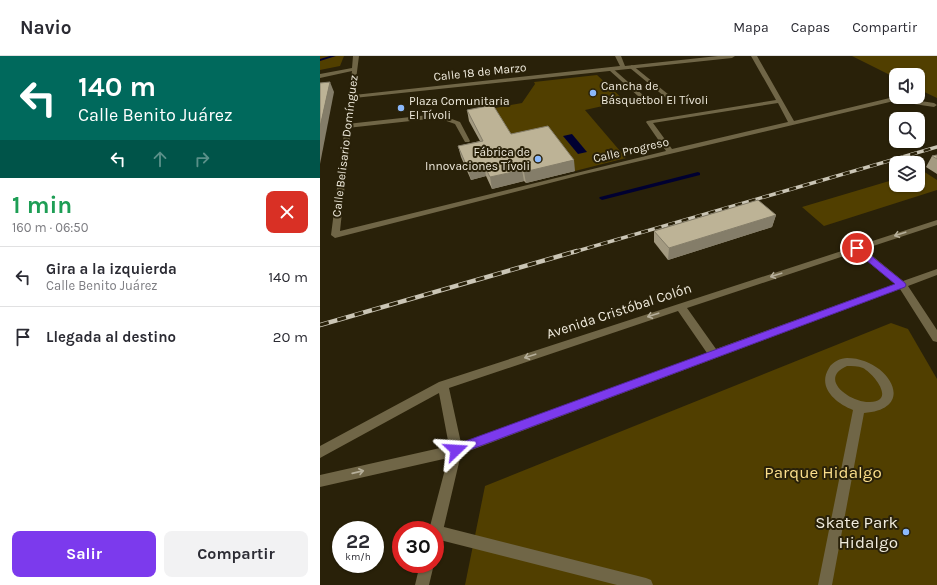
<!DOCTYPE html>
<html lang="es">
<head>
<meta charset="utf-8">
<style>
	:root { --surface:#fff; --page:#f2f2f3; --text:#2b2b33; --muted:#7c7c81; --line:#e1e1e2; --accent:#7c3aed }
	body { margin:0; font-family:Karla,sans-serif; background:var(--page); color:var(--text); height:100vh; display:flex; flex-direction:column; font-size:15px; white-space:nowrap }
	* { box-sizing:border-box; margin:0 }
	p { font-size:13px; color:var(--muted) }
	.icon { flex:none; width:22px; height:22px; fill:none; stroke:currentColor; stroke-width:2; stroke-linecap:round; stroke-linejoin:round }
	.map { position:relative; flex:1; overflow:hidden }
	.side { display:flex; flex-direction:column; background:var(--surface); width:320px }
	.side>* { flex:none }
	.hud { background:#00695c; color:#fff; overflow:hidden }
	.controls { position:absolute; left:569px; top:12px; display:grid; gap:8px }
	.controls a { display:grid; place-items:center; width:36px; height:36px; border-radius:8px; background:var(--surface); box-shadow:0 1px 3px #0004; font-size:20px }
	.speed { position:absolute; left:12px; top:465px; display:flex; gap:8px; font-size:20px; font-weight:700; text-align:center }
	.speed>* { display:grid; place-content:center; width:52px; height:52px; border-radius:50%; background:var(--surface); box-shadow:0 1px 3px #0004; line-height:1 }
	.speed small { font-size:10px; font-weight:400 }
	.speed .limit { border:6px solid #d22; background:#fff; color:#111 }
	.pin { position:absolute; display:grid; place-items:center; width:34px; height:34px; color:#fff; margin:-17px; border:2px solid #fff; border-radius:50%; box-shadow:0 1px 4px #0007 }
	.me { position:absolute; width:44px; margin:-22px; rotate:70deg; stroke-linejoin:round; filter:drop-shadow(0 0 3px #0008) }
	.turn { display:flex; align-items:center; gap:14px; height:84px; padding:0 12px; font-size:18px }
	.turn .icon { width:52px; height:52px; stroke-width:2.5 }
	.turn b { display:block; font-size:28px; line-height:34px }
	.lanes { display:flex; align-items:center; height:38px; padding:0 12px; background:#0003; justify-content:center; gap:20px; direction:ltr }
	.lanes .off { opacity:.35 }
	.round { display:grid; place-items:center; flex:none; width:42px; height:42px; border-radius:8px; background:var(--page) }
	.overview { display:flex; align-items:center; justify-content:space-between; height:68px; padding:0 12px }
	h1 { font-size:24px; font-weight:700; line-height:30px; color:#1e9e55 }
	.primary-button { display:flex; gap:8px; margin-top:auto; padding:8px 12px }
	.primary-button a { flex:1; height:46px; border-radius:8px; background:var(--accent); color:#fff; font-size:16px; font-weight:700; line-height:46px; text-align:center }
	.primary-button a+a { background:var(--page); color:var(--text) }
	ul { padding:0; list-style:none }
	li { display:flex; align-items:center; gap:12px; height:60px; padding:0 12px; border-top:1px solid var(--line) }
	li div { flex:1 }
	li b { display:block; font-size:15px }
	li em { font-style:normal }
	header { display:flex; align-items:center; gap:24px; box-sizing:border-box; height:56px; padding:0 20px; background:var(--surface); border-bottom:1px solid var(--line) }
	header strong { font-size:19px }
	nav { display:flex; gap:22px; margin-inline-start:auto; font-size:14px }
	main { display:flex; flex:1; min-height:0 }
	.map>svg:first-child { display:block }
	.green { fill:#513f00 }
	.water { fill:#000031 }
	.lines { fill:none; stroke-linecap:round; stroke-linejoin:round }
	.stream { fill:#000031; fill-rule:evenodd }
	.service { fill:#706647; fill-rule:evenodd }
	.pedestrian { fill:#706647; fill-rule:evenodd }
	.minor { fill:#706647; fill-rule:evenodd }
	.rail-far1-casing { stroke:#cac5b5; stroke-width:3.5 }
	.rail-casing { stroke:#cac5b5; stroke-width:4.5 }
	.rail-far1 { stroke:#292109; stroke-width:2.5; stroke-dasharray:7; stroke-linecap:butt }
	.rail { stroke:#292109; stroke-width:3; stroke-dasharray:9; stroke-linecap:butt }
	.wall { fill:#a39a81 }
	.shaded-wall { fill:#847d69 }
	.building { fill:#bdb396; stroke:#847d69 }
	.oneway { stroke:#b6af9a }
	.route { fill:#7c3aed; stroke:#51269a }
	.poi-dot { fill:#8bb9fc; stroke:#292109; stroke-width:1.5 }
	.labels { text-anchor:middle; dominant-baseline:central; stroke-width:4; stroke-linejoin:round; paint-order:stroke }
	.far-street-label { font-size:12px; fill:#f0ebdd; stroke:#292109 }
	.far-poi-label { font-size:12px; fill:#f0ebdd; stroke:#292109; text-anchor:start }
	.street-label { font-size:14px; fill:#f0ebdd; stroke:#292109 }
	.near-park-label { font-size:17px; fill:#fbde8b; stroke:#292109 }
	.near-poi-label { font-size:17px; fill:#f0ebdd; stroke:#292109; text-anchor:end }
</style>
</head>
<body>
<header>
<strong>Navio</strong>
<nav><a>Mapa</a><a>Capas</a><a>Compartir</a></nav>
</header>
<main>
<section class="side">
<div class="hud">
<div class="turn"><svg class="icon" aria-label="left" viewBox="0 0 24 24"><path d="M17 20v-9H6M10 6l-5 5 5 5"/></svg><div><b>140 m</b>Calle Benito Juárez</div></div>
<div class="lanes"><svg class="icon" aria-label="left" viewBox="0 0 24 24"><path d="M17 20v-9H6M10 6l-5 5 5 5"/></svg><svg class="icon off" aria-label="ahead" viewBox="0 0 24 24"><path d="M12 20V5M6 11l6-6 6 6"/></svg><svg class="icon off" aria-label="right" viewBox="0 0 24 24"><path d="M7 20v-9h11M14 6l5 5-5 5"/></svg></div>
</div>
<div class="overview"><div><h1>1 min</h1><p>160 m · 06:50</p></div><a class="round" style="background:#d93025;color:#fff"><svg class="icon" aria-label="close" viewBox="0 0 24 24"><path d="M6 6l12 12M18 6L6 18"/></svg></a></div>
<ul>
<li><svg class="icon" aria-label="left" viewBox="0 0 24 24"><path d="M17 20v-9H6M10 6l-5 5 5 5"/></svg><div><b>Gira a la izquierda</b><p>Calle Benito Juárez</p></div><em>140 m</em></li>
<li><svg class="icon" aria-label="arrive" viewBox="0 0 24 24"><path d="M6 21V4h12l-3 4 3 4H6"/></svg><div><b>Llegada al destino</b></div><em>20 m</em></li>
</ul>
<div class="primary-button"><a>Salir</a><a>Compartir</a></div>
</section>
<div class="map">
<svg width="617" height="529" viewBox="0 0 617 529">
	<rect width="100%" height="100%" fill="#292109"/>
	<!-- green -->
	<g class="green">
		<polygon points="0,0 24,0 20,10 0,14"/>
		<polygon points="532,0 617,0 617,42 598,33 598,19 576,19 576,22"/>
		<polygon points="277,19 305,45 265,54 306,102 255,115 229,80 196,88 175,52 202,47 215,28 214,26"/>
		<polygon points="603,115 617,124 617,134 504,170 482,151 576,123 576,129 598,129 598,116"/>
		<polygon points="571,267 588,273 617,323 617,529 145,529 165,430"/>
	</g>
	<!-- water -->
	<polygon class="water" points="252,78 267,96 258,98 243,80"/>
	<g class="lines">
		<!-- stream -->
		<g class="stream">
			<polygon points="10,0 16,0 0,5 0,3"/>
			<polygon points="378,116 380,117 380,119 282,144 279,142 280,141"/>
		</g>
		<!-- service -->
		<g class="service">
			<polygon points="118,58 140,66 150,85 149,86 145,86 135,68 118,62 27,72 24,70 27,68"/>
			<path d="M527 302C568 302 599 353 544 357L512 529H498L533 354C515 347 497 331 509 312 512 306 521 302 527 302ZM527 310C532 310 538 310 543 312 554 318 576 345 550 346 531 347 497 323 527 310Z"/>
			<polygon points="116,469 326,522 331,524 333,529 297,529 116,483 115,474 110,474 111,471"/>
		</g>
		<!-- pedestrian -->
		<g class="pedestrian">
			<polygon points="312,9 354,43 354,45 350,45 310,12 309,11"/>
			<polygon points="291,11 332,47 332,49 328,49 289,14 288,13"/>
		</g>
		<!-- minor -->
		<g class="minor">
			<path d="M33 0H39L34 39 300 10 295 0H301L305 10 398 0H415L412 2 34 42 20 175 346 95 326 66 327 65 456 44 431 0H437L474 65 574 41 614 47 617 49 614 51 574 45 265 118 15 182 11 179 32 15 0 22V18L32 12ZM458 47 468 66 352 93 333 67Z"/>
			<path d="M617 164V169L544 193 583 225 617 213V219L588 230 617 274V286L613 285 580 233 141 398 122 479 120 484 115 486V474H109L128 402 0 431V419L129 390 119 337 0 402V390L119 326ZM536 196 575 228 396 293 367 252ZM358 255 387 297 141 387 129 332Z"/>
			<polygon points="100,508 114,508 109,529 95,529"/>
		</g>
		<defs>
			<polyline id="rail-far1" points="254,196 617,91"/>
			<polyline id="rail" points="0,269 257,195"/>
		</defs>
		<!-- rail-far1 casing -->
		<use href="#rail-far1" class="rail-far1-casing"/>
		<!-- rail casing -->
		<use href="#rail" class="rail-casing"/>
		<!-- rail-far1 -->
		<use href="#rail-far1" class="rail-far1"/>
		<!-- rail -->
		<use href="#rail" class="rail"/>
	</g>
	<!-- wall -->
	<g class="wall">
		<polygon points="147,54 191,78 255,115 206,127 204,125 172,133 166,120 151,124 141,101 138,90 160,85 149,65"/>
		<polygon points="617,99 617,118 606,111 612,100"/>
		<polygon points="456,159 452,171 348,204 334,186 334,175"/>
	</g>
	<!-- shaded-wall -->
	<g class="shaded-wall">
		<polygon points="10,26 14,36 0,108 0,71"/>
		<polygon points="254,104 255,115 206,127 204,116"/>
		<polygon points="164,109 166,120 151,124 148,113"/>
		<polygon points="202,114 204,125 172,133 170,121"/>
		<polygon points="456,159 452,171 348,204 349,192"/>
	</g>
	<!-- building -->
	<g class="building">
		<polygon points="10,26 0,71 0,27"/>
		<polygon points="173,49 191,78 228,70 254,104 204,116 202,114 170,121 164,109 148,113 138,90 163,85 147,54"/>
		<polygon points="617,99 617,103 612,100"/>
		<polygon points="438,144 456,159 349,192 334,175"/>
	</g>
	<!-- one-way arrows -->
	<defs><path id="oneway-shaft" d="M-6 0H5M1.5-3L5.5 0L1.5 3" fill="none" stroke-width="1.6" stroke-linecap="round" stroke-linejoin="round"/></defs>
	<g class="oneway">
		<use href="#oneway-shaft" transform="translate(580 178) rotate(162)"/>
		<use href="#oneway-shaft" transform="translate(456 219) rotate(162)"/>
		<use href="#oneway-shaft" transform="translate(333 259) rotate(162)"/>
		<use href="#oneway-shaft" transform="translate(210 300) rotate(162)"/>
		<use href="#oneway-shaft" transform="translate(38 416) rotate(-13)"/>
	</g>
	<!-- route -->
	<polygon class="route" points="534,190 539,190 585,227 586,229 585,231 136,399 132,398 131,394 132,390 575,228 534,194"/>
	<!-- markers -->
	<g class="poi-dot">
		<circle cx="273" cy="37" r="4"/>
		<circle cx="81" cy="52" r="4"/>
		<circle cx="218" cy="103" r="4"/>
		<circle cx="586" cy="476" r="4"/>
	</g>
	<g class="labels">
		<!-- far-street labels -->
		<g class="far-street-label">
			<text transform="translate(160 16) rotate(-6)">Calle 18 de Marzo</text>
			<text transform="translate(25 90) rotate(-83)">Calle Belisario Domínguez</text>
			<text transform="translate(311 94) rotate(-13)">Calle Progreso</text>
		</g>
		<!-- far-poi labels -->
		<g class="far-poi-label">
			<text x="281" y="30">Cancha de<tspan x="281" dy="14">Básquetbol El Tívoli</tspan></text>
			<text x="89" y="45">Plaza Comunitaria<tspan x="89" dy="14">El Tívoli</tspan></text>
			<text x="210" y="96" text-anchor="end">Fábrica de<tspan x="210" dy="14">Innovaciones Tívoli</tspan></text>
		</g>
		<!-- street labels -->
		<g class="street-label">
			<text transform="translate(299 255) rotate(-18)">Avenida Cristóbal Colón</text>
		</g>
		<!-- near-park labels -->
		<g class="near-park-label">
			<text x="503" y="416">Parque Hidalgo</text>
		</g>
		<!-- near-poi labels -->
		<g class="near-poi-label">
			<text x="578" y="466">Skate Park<tspan x="578" dy="20">Hidalgo</tspan></text>
		</g>
	</g>
</svg>
<div class="controls">
<a><svg class="icon" aria-label="sound" viewBox="0 0 24 24"><path d="M4 9h4l5-4v14l-5-4H4zM17 9q2 3 0 6"/></svg></a>
<a><svg class="icon" aria-label="search" viewBox="0 0 24 24"><circle cx="10" cy="10" r="6"/><path d="M15 15l6 6"/></svg></a>
<a><svg class="icon" aria-label="layers" viewBox="0 0 24 24"><path d="M12 4l9 5-9 5-9-5zM3 14l9 5 9-5"/></svg></a>
</div>
<div class="speed"><div>22<small>km/h</small></div><div class="limit">30</div></div>
<div class="pin" style="left:537px;top:192px;background:#d93025"><svg class="icon" aria-label="arrive" viewBox="0 0 24 24"><path d="M6 21V4h12l-3 4 3 4H6"/></svg></div>
<svg class="me" style="left:136px;top:394px" viewBox="-20 -20 40 40"><path d="M0-17L14 15 0 8-14 15z" fill="#7c3aed" stroke="#fff" stroke-width="4"/></svg>
</div>
</main>
</body>
</html>
